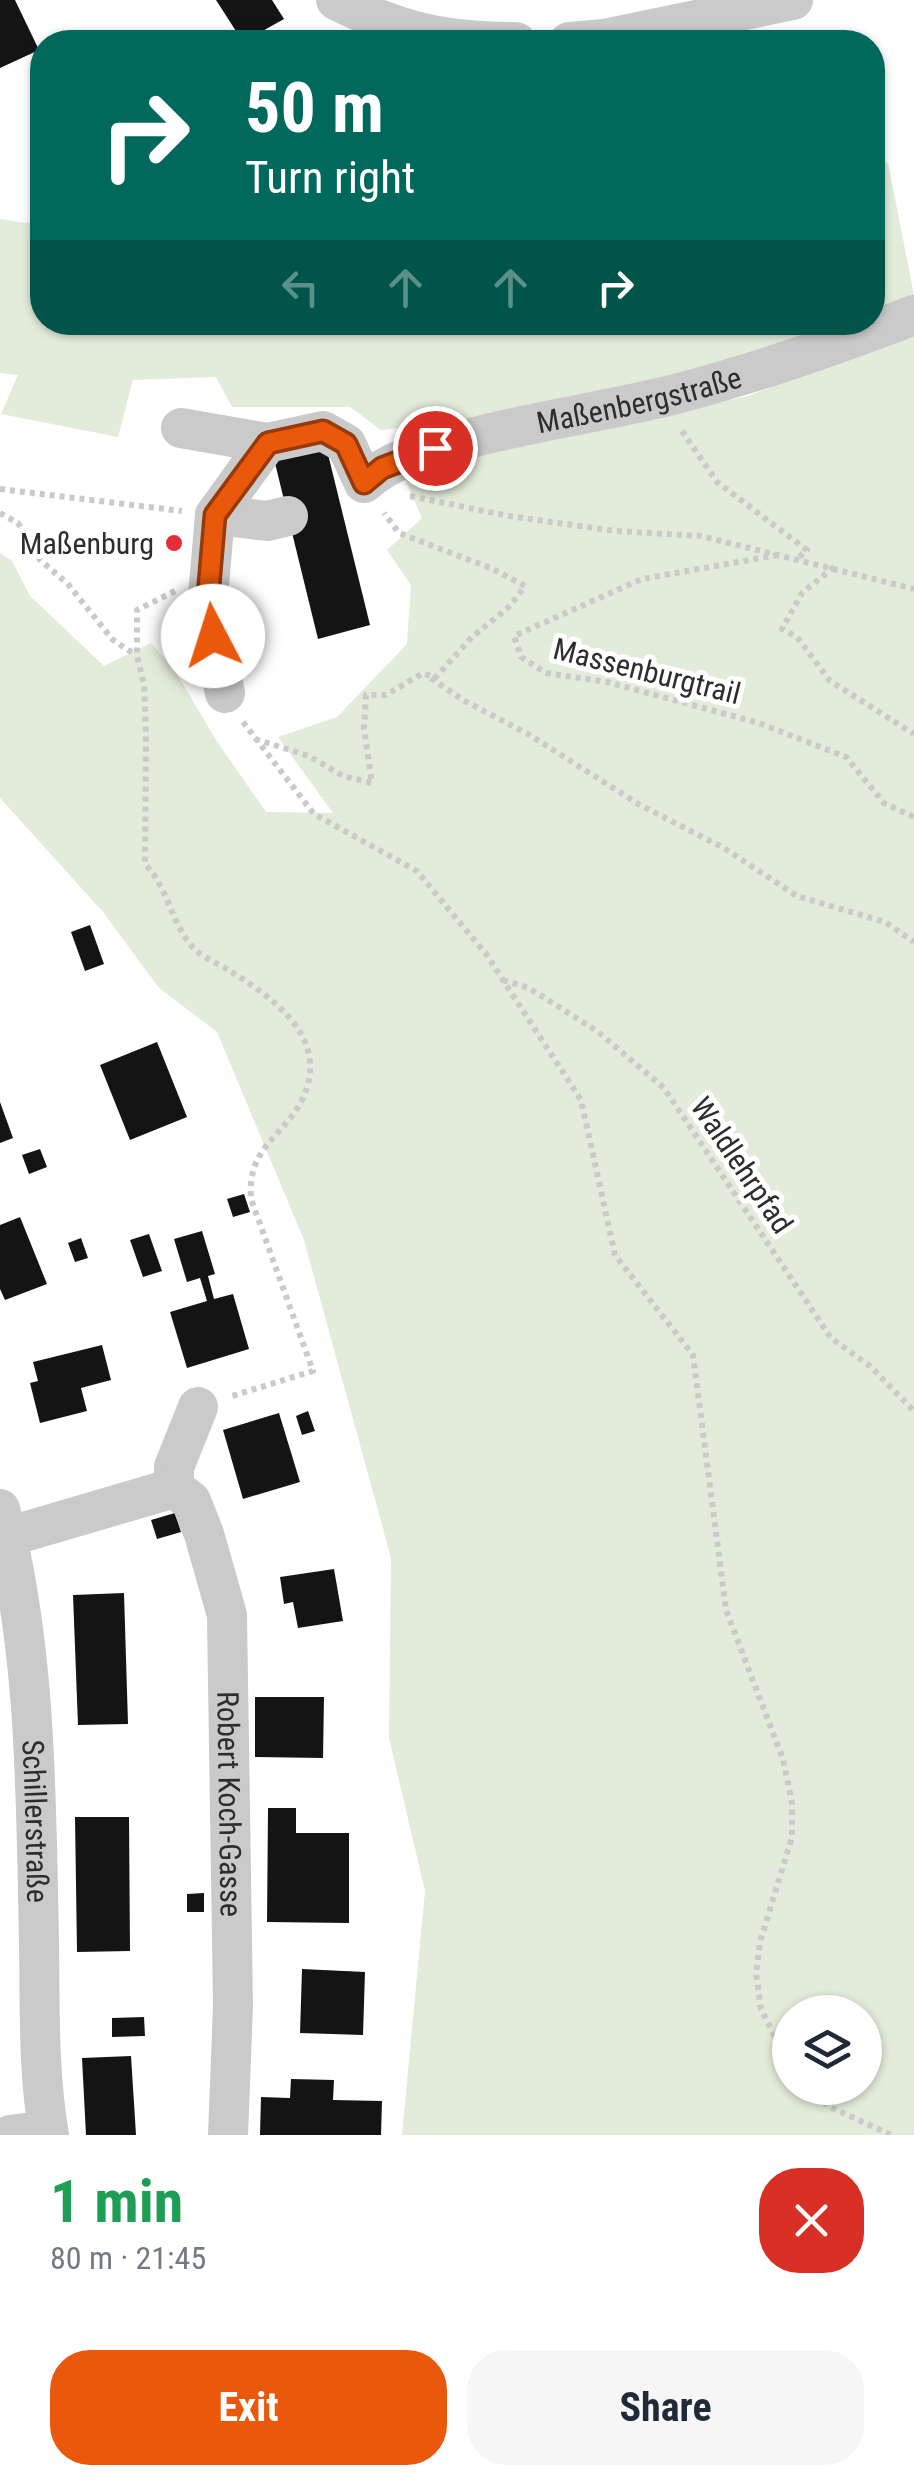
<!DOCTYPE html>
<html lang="en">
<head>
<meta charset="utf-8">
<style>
	:root { --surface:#fff; --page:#f6f6f7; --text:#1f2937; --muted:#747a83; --accent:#ea580c }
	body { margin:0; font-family:"Roboto Condensed",sans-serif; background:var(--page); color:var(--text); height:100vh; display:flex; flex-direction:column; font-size:38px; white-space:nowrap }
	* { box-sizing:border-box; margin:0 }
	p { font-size:32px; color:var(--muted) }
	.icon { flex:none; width:55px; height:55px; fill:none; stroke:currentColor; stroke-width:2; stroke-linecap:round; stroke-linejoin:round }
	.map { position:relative; height:2135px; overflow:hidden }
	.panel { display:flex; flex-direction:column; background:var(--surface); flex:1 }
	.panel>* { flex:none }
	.guide { position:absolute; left:30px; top:30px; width:855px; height:305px; border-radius:40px; box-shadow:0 2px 8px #0004; background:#00695c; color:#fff; overflow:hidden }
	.controls { position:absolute; left:772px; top:1995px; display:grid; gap:20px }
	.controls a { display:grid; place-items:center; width:110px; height:110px; border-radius:50%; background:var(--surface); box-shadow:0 2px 8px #0004; font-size:50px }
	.pin { position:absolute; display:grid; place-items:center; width:85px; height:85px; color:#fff; margin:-42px; border:5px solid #fff; border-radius:50%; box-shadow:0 2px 10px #0007 }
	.me { position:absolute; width:110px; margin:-55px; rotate:355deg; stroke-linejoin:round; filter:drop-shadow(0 0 8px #0008) }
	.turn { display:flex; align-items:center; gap:35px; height:210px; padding:0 50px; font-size:45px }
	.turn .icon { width:130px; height:130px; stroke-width:2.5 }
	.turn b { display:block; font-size:70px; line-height:85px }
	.lanes { display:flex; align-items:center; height:95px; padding:0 50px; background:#0003; justify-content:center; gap:50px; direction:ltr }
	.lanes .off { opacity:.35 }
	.round { display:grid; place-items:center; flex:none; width:105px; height:105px; border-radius:40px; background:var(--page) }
	.headline { display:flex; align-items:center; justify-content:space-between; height:170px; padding:0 50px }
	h1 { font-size:60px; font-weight:700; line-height:75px; color:#1e9e55 }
	.button { display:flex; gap:20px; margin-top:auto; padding:20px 50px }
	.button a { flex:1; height:115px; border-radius:40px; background:var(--accent); color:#fff; font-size:40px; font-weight:700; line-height:115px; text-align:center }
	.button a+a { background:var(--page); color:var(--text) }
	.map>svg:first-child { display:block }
	.green { fill:#e3ebda; fill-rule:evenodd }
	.building { fill:#141414 }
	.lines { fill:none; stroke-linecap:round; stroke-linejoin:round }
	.path { stroke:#cacaca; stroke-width:6; stroke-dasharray:5 5; stroke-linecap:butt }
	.minor { stroke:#cacaca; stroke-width:40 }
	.route-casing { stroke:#983908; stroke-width:25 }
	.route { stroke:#ea580c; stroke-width:18 }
	.poi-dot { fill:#e62d39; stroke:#fff; stroke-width:4 }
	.labels { text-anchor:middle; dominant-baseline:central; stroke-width:10; stroke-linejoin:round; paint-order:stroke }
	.street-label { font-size:30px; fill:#2d2d2d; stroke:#fff }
	.poi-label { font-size:30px; fill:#2d2d2d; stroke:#fff; text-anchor:end }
</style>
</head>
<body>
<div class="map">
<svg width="914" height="2135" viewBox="0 0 914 2135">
	<rect width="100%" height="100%" fill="#fff"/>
	<!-- green -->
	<g class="green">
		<polygon points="888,163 914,295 873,312 872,165"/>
		<polygon points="0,219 27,223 42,220 42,322 845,323 705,372 496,417 381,430 350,407 232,407 216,377 133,380 118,437 1,414 18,375 0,373"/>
		<path d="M914 331V2135H402L425 1891 389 1738 391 1558 304 1240 217 1032 159 988 103 912 0 798V553L12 561 30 596 104 666 151 643 174 669 216 740 266 812 333 813 278 737 337 717 407 644 411 585 387 550 422 518 403 475 468 450 639 420 748 396ZM790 2012H865V2088H790Z"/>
	</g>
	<!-- building -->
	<g class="building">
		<polygon points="0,0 15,0 39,50 0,68"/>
		<polygon points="216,0 272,0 284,19 243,42"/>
		<polygon points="326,446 370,625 318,639 274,459"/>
		<polygon points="90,925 104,964 85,971 71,932"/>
		<polygon points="157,1042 187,1117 130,1140 100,1065"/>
		<polygon points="0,1102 13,1138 0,1143"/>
		<polygon points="40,1149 47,1167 29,1174 22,1155"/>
		<polygon points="244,1194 250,1212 233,1217 227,1199"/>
		<polygon points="20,1217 47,1284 5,1300 0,1289 0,1225"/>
		<polygon points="202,1231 215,1274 208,1276 214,1299 233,1294 249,1349 187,1368 170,1312 207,1301 200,1278 187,1282 174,1239"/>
		<polygon points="149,1234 162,1271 143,1277 130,1240"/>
		<polygon points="81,1238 88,1258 75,1262 68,1243"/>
		<polygon points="102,1345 111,1380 81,1388 87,1411 40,1423 30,1383 38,1381 33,1362"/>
		<polygon points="308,1411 315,1431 302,1435 296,1416"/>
		<polygon points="279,1413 300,1482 243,1499 223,1430"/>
		<polygon points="175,1513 181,1532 157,1539 151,1520"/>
		<polygon points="334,1569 343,1621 298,1628 293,1602 284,1604 280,1577"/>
		<polygon points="124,1593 128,1724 78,1725 73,1595"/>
		<polygon points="255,1697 324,1697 323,1758 255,1757"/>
		<polygon points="268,1808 296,1808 296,1833 349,1833 349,1923 267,1922"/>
		<polygon points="75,1817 129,1817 130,1951 77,1952"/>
		<polygon points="204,1893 204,1912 187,1912 187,1894"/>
		<polygon points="302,1969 365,1972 363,2035 300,2033"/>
		<polygon points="144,2017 145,2036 112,2037 112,2018"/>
		<polygon points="131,2056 136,2135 86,2135 82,2058"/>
		<polygon points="291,2079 334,2080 333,2100 382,2101 381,2135 260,2135 261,2097 290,2098"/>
	</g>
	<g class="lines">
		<!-- path -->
		<g class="path">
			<polyline points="682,431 717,482 807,550 797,559"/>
			<polyline points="0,489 182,511"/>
			<polyline points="410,496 509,516 615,531 701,536 914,589"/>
			<polyline points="0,513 18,523 40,560 67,583 113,640 136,655"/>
			<polyline points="778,555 642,579 514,636 521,657 546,673 607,682 759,723 846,757 884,803 914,817"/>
			<polyline points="834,567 802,593 782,629 797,637 830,681 914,734"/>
			<path d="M175 591 137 610V656L144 684 146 734 145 864C169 890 169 917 190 944 198 955 215 962 227 969 273 998 332 1038 302 1100 283 1138 247 1146 251 1199L313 1371 232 1396"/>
			<polyline points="431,678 463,700 528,734 640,805 724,848 797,896 885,922 914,942"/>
			<polyline points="243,722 314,814 417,871 486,954 581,1100 615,1255 693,1355 726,1610 783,1759 792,1803 792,1837 760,1942 756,1973 761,2009 790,2067"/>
			<polyline points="255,739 309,756 343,776 372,783 364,729 366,695 386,695 423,673 435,678 472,637 510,606 525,586 493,569 399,533 384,513"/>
			<polyline points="503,980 529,988 597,1031 664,1088 831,1338 870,1366 914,1411"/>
			<polyline points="809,2088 828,2106 891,2135"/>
		</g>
		<!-- minor -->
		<g class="minor">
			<path d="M336 0C400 32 444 42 516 42"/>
			<polyline points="569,42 604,39 793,0"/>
			<polyline points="181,428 267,443"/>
			<polyline points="215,515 267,521 288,516"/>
			<path id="s1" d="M225 693 207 608 215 515 267 443 323 431 346 444 364 483C392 458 425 451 460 441 531 421 604 412 676 394 757 373 836 345 914 315"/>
			<path id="s2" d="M174 1488 191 1501 204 1534 227 1615 233 2006 228 2135"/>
			<polyline points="174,1488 174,1467 198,1407"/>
			<path id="s3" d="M0 1509C37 1650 36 1799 39 1944 40 2007 38 2072 49 2135"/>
			<polyline points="7,1537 174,1488"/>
			<polyline points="10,2135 48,2130"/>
		</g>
	</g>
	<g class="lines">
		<defs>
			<polyline id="route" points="213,636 207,608 215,515 268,443 323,431 346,444 364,483 382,468 435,448"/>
		</defs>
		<!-- route casing -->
		<use href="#route" class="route-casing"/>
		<!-- route -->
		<use href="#route" class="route"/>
	</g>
	<!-- markers -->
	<circle class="poi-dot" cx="174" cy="543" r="10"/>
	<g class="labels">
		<!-- street labels -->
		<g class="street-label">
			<text stroke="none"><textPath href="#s1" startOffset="685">Maßenbergstraße</textPath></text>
			<text transform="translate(647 671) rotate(14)">Massenburgtrail</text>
			<text transform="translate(742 1165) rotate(56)">Waldlehrpfad</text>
			<text stroke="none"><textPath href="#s2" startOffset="330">Robert Koch-Gasse</textPath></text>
			<text stroke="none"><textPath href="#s3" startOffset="315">Schillerstraße</textPath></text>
		</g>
		<!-- poi labels -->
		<g class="poi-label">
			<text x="154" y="543">Maßenburg</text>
		</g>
	</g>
</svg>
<div class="controls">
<a><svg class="icon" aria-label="layers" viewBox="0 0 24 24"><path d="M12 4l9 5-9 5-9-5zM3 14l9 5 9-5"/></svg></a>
</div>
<div class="pin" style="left:435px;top:448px;background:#d93025"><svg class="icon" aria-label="arrive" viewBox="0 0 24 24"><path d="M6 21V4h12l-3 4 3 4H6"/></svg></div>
<svg class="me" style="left:213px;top:636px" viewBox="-20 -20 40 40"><circle r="19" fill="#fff"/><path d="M0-13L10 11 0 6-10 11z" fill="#ea580c"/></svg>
<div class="guide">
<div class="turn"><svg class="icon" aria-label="right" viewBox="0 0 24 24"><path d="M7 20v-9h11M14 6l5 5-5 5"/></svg><div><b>50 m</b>Turn right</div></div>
<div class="lanes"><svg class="icon off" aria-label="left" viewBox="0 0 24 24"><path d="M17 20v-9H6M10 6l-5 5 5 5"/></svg><svg class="icon off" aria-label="ahead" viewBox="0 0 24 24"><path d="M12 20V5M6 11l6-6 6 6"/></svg><svg class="icon off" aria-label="ahead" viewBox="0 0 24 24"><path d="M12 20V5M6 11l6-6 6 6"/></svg><svg class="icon" aria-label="right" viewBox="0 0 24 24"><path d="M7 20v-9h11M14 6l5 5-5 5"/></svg></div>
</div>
</div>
<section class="panel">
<div class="headline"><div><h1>1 min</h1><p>80 m · 21:45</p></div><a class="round" style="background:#d93025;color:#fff"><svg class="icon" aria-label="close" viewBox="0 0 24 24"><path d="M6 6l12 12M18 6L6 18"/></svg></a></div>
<div class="button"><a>Exit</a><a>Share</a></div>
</section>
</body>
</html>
